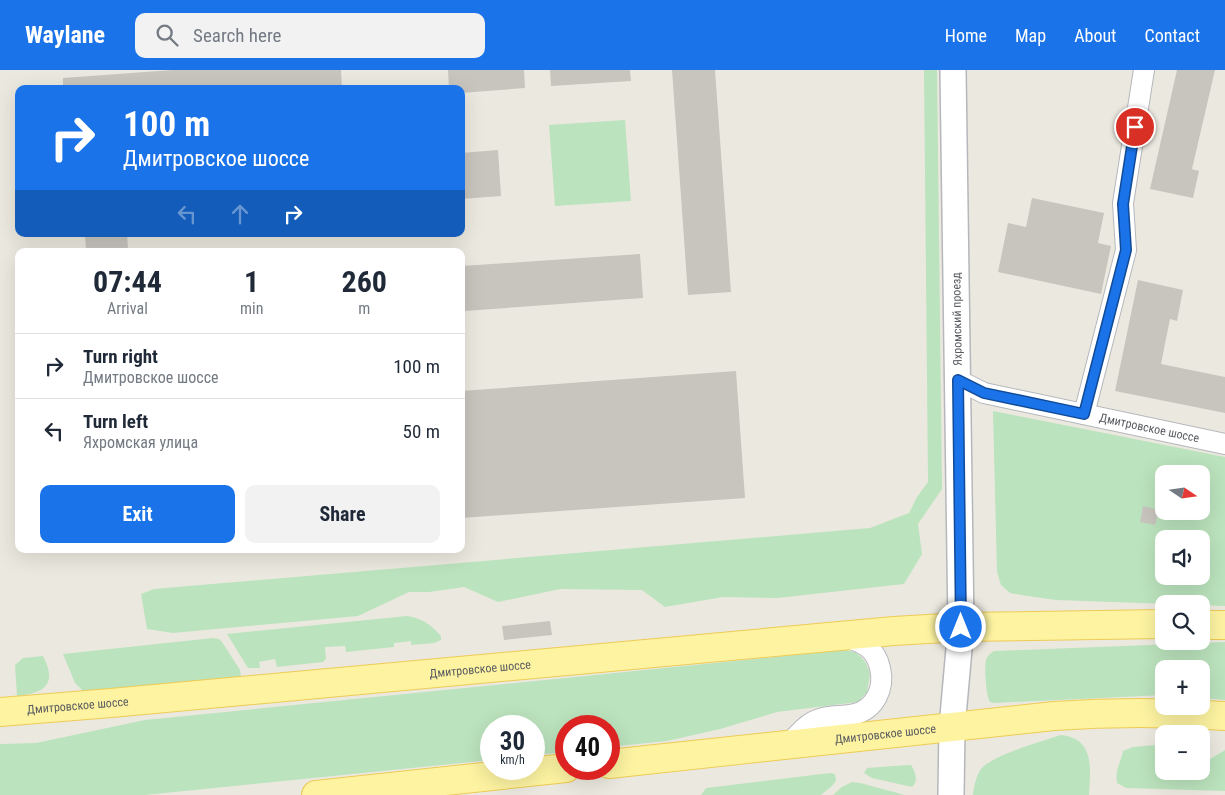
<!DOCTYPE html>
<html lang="en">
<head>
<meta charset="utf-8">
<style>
	:root { --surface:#fff; --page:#f2f2f3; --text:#1f2937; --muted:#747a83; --line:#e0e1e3; --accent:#1a73e8 }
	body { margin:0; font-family:"Roboto Condensed",sans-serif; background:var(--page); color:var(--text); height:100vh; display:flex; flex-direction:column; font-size:19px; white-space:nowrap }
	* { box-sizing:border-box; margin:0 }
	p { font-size:16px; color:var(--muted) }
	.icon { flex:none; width:28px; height:28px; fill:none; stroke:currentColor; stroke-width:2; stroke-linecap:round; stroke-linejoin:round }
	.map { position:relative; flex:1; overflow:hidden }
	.drawer { position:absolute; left:15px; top:178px; width:450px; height:305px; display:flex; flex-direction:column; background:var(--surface); border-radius:10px; box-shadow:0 5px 20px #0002 }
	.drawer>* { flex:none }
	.banner { position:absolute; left:15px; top:15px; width:450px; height:152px; border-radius:10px; box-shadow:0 5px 20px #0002; background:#1a73e8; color:#fff; overflow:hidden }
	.needle { width:32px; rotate:103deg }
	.buttons { position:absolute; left:1155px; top:395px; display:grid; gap:10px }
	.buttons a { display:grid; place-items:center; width:55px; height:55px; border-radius:10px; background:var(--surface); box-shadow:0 5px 20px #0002; font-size:25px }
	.speed { position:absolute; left:480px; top:645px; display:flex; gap:10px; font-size:25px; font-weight:700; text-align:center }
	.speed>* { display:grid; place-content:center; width:65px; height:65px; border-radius:50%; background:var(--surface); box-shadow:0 5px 20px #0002; line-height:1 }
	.speed small { font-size:12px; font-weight:400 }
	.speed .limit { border:8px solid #d22; background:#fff; color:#111 }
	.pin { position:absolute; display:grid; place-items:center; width:42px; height:42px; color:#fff; margin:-21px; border:2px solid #fff; border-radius:50%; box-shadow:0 1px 5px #0007 }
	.me { position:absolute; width:55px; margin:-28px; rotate:0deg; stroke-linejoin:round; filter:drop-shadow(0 0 4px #0008) }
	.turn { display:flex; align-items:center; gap:18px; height:105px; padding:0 25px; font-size:22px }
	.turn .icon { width:65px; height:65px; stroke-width:2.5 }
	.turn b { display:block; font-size:35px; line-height:42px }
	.lanes { display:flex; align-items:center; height:48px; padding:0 25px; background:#0003; justify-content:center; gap:25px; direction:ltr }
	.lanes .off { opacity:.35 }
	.eta { display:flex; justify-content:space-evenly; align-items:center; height:85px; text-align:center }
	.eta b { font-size:30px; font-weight:700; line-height:35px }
	.button { display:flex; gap:10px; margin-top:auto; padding:10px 25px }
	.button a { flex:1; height:58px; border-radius:10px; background:var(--accent); color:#fff; font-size:20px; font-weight:700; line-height:58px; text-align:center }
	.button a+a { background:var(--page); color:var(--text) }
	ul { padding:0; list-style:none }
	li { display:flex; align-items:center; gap:15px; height:65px; padding:0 25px; border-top:1px solid var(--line) }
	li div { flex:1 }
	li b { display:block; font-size:19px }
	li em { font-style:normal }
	header { display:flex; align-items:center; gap:30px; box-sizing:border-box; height:70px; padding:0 25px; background:var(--accent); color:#fff }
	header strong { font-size:24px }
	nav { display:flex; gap:28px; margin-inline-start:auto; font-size:18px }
	.search { width:350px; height:45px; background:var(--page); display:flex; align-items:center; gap:12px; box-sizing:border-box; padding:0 18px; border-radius:10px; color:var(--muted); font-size:19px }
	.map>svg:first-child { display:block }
	.green { fill:#bbe3bd; fill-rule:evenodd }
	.building { fill:#c8c5be }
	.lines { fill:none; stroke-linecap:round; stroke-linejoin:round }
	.minor-casing { stroke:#b5b7bc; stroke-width:22 }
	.tertiary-casing { stroke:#b5b7bc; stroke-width:28 }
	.primary-casing { stroke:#eecb55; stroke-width:30 }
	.minor { stroke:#fff; stroke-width:20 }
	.tertiary { stroke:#fff; stroke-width:25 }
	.primary { stroke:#fdf3a1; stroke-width:28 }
	.route-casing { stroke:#114b97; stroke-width:12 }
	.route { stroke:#1a73e8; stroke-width:9 }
	.labels { text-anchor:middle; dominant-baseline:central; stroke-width:4; stroke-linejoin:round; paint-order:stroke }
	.street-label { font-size:12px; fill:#585b60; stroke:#fff }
</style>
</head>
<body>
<header>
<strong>Waylane</strong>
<div class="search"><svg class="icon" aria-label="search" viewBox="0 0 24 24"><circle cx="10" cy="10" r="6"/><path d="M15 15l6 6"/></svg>Search here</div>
<nav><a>Home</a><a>Map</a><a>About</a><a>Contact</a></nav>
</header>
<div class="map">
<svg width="1225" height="725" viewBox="0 0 1225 725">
	<rect width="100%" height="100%" fill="#ebe9df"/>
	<!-- green -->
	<g class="green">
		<polygon points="924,0 937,0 942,419 918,454 922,484 904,514 777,528 723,527 665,537 642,520 560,519 498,532 464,517 429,522 409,522 358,546 173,563 147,559 141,524 154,519 870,458 909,443 917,427 928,412"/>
		<polygon points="625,50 631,131 555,136 549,55"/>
		<path d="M993 341 1225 387V536L1056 530 1021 525 1010 523 1001 515 997 502ZM1164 404H1201V441H1164ZM1164 469H1201V506H1164Z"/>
		<path d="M407 546C422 548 431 555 441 566V570L434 573 411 575V571L394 573V577L346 582 345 576 325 577 326 589 323 592 277 597 275 589 259 592 260 598H248L227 564Z"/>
		<polygon points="213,568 219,569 222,572 240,600 242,613 84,622 75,613 63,584"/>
		<path d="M1225 572V630L1201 628V599H1164V625L994 633 990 632C986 626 984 598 986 590 987 586 991 583 994 581Z"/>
		<polygon points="845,580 855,582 861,587 866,593 870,604 867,622 858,632 777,642 720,659 667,671 609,677 609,656 566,656 566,682 534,685 534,656 491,656 491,690 145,725 0,725 0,674 36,673 145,650"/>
		<path d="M43 586C58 615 44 623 17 626L15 595 23 588Z"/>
		<path d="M1061 665C1096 669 1090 700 1089 725H973C974 716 976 706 981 699 992 685 1043 671 1061 665Z"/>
		<path d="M1156 675 1164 676V701H1201V687L1210 689 1225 680V721L1126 718 1117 713C1115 698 1120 695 1123 681L1133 677Z"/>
		<path d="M908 695H911C915 701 919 711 912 717L872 708 864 703 867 698Z"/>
		<polygon points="830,703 835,704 836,710 833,715 821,725 701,725 706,718"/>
		<polygon points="852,712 860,713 905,725 833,725 842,717"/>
	</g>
	<!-- building -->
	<g class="building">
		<polygon points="172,0 341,0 342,19 63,19 63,8"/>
		<polygon points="448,0 524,0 525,18 461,23 461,19 449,19"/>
		<polygon points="550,0 630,0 631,11 551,16"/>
		<polygon points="672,0 715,0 731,222 688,225"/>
		<polygon points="1177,0 1215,0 1192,99 1199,101 1193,128 1150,119"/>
		<polygon points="498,80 501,126 461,129 461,83"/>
		<polygon points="1032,128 1104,143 1098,173 1111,176 1101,224 998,202 1008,153 1026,157"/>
		<polygon points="85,164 127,164 128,178 86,181"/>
		<polygon points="640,184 643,228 465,241 462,196"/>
		<polygon points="1138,210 1183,220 1177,251 1170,249 1161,294 1225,307 1225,343 1115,321"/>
		<polygon points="736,301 745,428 461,448 461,321"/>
		<polygon points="1143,436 1159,440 1155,455 1140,452"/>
		<polygon points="550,551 552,565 504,570 502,556"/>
	</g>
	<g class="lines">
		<defs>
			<g id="minor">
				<path id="s1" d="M958 310 984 323 1225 374"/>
				<polyline points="1084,344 1126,180 1123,133 1144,0"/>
				<path d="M790 673C798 664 808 652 820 649 831 645 843 647 855 644 875 639 885 618 880 598 876 579 863 572 845 567"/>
			</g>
			<polyline id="tertiary" points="951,725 952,657 961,557 953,0"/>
			<g id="primary">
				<polyline points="1201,555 1225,555"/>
				<path id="s2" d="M0 642 111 633 894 561 961 557 1164 554"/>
				<path id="s3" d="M609 694 1054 646C1111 642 1168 642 1225 646"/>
				<polyline points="316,725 566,698"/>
			</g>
		</defs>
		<!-- minor casing -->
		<use href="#minor" class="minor-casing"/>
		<!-- tertiary casing -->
		<use href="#tertiary" class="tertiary-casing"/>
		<!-- primary casing -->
		<use href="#primary" class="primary-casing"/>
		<!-- minor -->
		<use href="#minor" class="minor"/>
		<!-- tertiary -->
		<use href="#tertiary" class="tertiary"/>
		<!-- primary -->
		<use href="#primary" class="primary"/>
	</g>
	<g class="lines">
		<defs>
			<polyline id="route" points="961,557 958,310 984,323 1084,344 1126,180 1123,134 1135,57"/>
		</defs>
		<!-- route casing -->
		<use href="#route" class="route-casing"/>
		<!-- route -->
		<use href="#route" class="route"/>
	</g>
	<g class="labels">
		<!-- street labels -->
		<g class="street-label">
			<text transform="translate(957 249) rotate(-91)">Яхромский проезд</text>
			<text stroke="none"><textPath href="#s1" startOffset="198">Дмитровское шоссе</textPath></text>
			<text stroke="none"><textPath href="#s2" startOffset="482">Дмитровское шоссе</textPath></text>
			<text stroke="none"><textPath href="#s2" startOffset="78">Дмитровское шоссе</textPath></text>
			<text stroke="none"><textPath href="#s3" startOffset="278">Дмитровское шоссе</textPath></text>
		</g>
	</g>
</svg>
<div class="buttons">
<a><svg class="needle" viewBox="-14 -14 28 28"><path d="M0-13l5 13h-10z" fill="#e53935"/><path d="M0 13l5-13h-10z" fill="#747a83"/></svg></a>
<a><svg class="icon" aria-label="sound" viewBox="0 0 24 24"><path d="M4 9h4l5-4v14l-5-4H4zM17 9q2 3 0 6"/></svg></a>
<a><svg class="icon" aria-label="search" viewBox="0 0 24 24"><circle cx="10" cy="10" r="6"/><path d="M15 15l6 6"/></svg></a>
<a>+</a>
<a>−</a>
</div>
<div class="speed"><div>30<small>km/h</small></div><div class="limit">40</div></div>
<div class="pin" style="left:1135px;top:57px;background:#d93025"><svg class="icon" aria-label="arrive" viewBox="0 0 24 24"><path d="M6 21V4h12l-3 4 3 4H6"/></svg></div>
<svg class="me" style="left:961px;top:557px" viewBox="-20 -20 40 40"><circle r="17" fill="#1a73e8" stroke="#fff" stroke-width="3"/><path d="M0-11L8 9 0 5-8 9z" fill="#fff"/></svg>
<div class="banner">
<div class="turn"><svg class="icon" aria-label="right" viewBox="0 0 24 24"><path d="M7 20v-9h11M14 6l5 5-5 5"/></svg><div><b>100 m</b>Дмитровское шоссе</div></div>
<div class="lanes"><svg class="icon off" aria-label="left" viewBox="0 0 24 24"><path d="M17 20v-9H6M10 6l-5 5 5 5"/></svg><svg class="icon off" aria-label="ahead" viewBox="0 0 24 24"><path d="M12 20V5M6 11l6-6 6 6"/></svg><svg class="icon" aria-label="right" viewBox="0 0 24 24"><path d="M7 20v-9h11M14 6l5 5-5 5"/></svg></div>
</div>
<section class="drawer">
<div class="eta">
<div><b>07:44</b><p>Arrival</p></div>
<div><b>1</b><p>min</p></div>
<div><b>260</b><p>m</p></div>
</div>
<ul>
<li><svg class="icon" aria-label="right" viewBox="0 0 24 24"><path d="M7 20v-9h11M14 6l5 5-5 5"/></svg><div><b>Turn right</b><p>Дмитровское шоссе</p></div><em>100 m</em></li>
<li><svg class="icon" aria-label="left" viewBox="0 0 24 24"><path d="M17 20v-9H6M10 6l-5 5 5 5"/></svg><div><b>Turn left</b><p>Яхромская улица</p></div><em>50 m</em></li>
</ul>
<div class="button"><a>Exit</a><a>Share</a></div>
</section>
</div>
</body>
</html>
